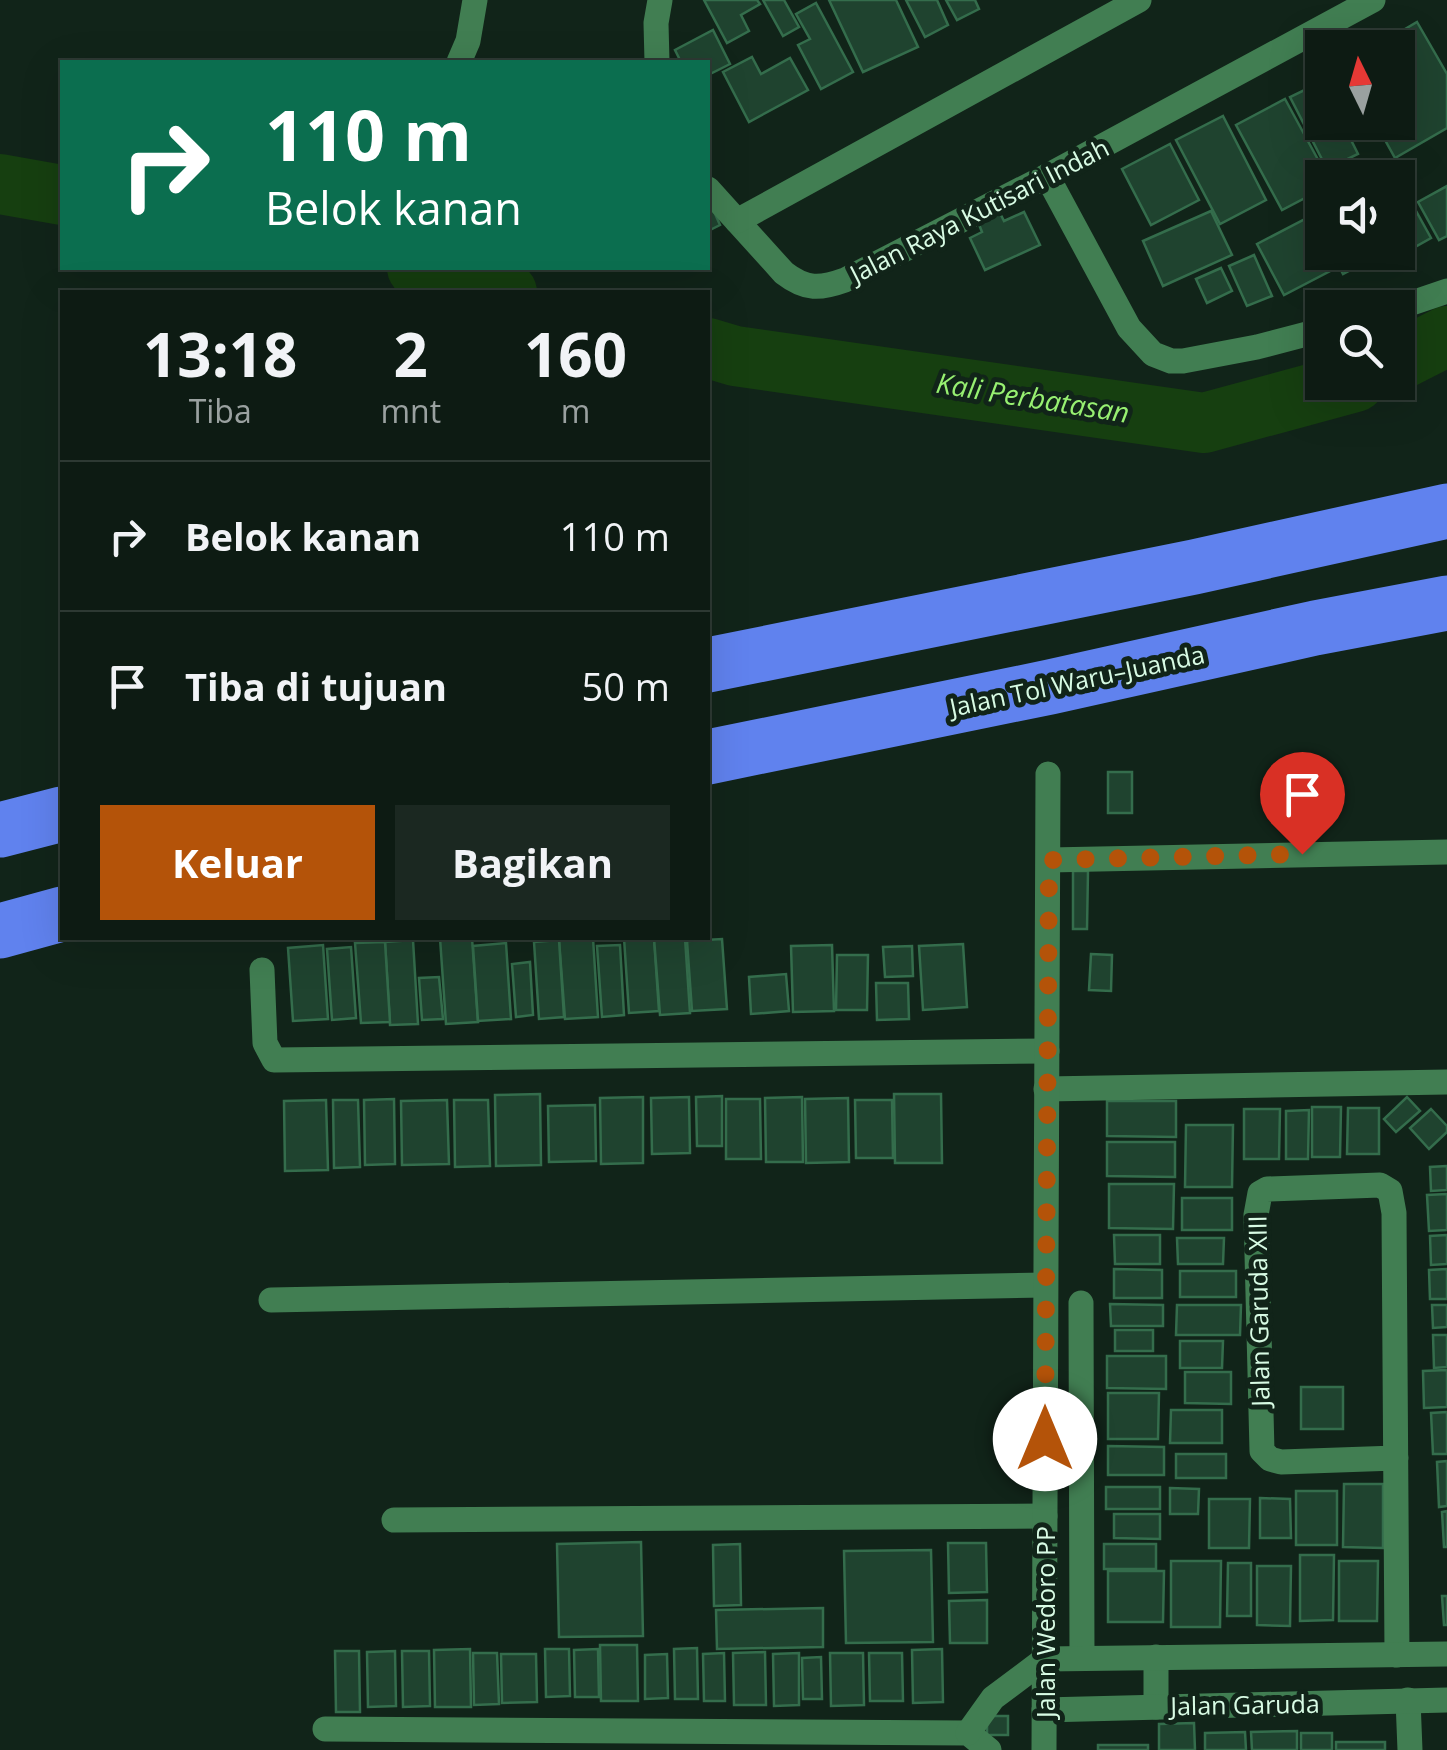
<!DOCTYPE html>
<html lang="id">
<head>
<meta charset="utf-8">
<style>
	:root { --surface:#0d1b13; --page:#1b2821; --text:#f1f3f6; --muted:#9aa1a0; --line:#2d3933; --accent:#b45309 }
	body { margin:0; font-family:"Open Sans",sans-serif; background:var(--page); color:var(--text); height:100vh; display:flex; flex-direction:column; font-size:38px; white-space:nowrap }
	* { box-sizing:border-box; margin:0 }
	p { font-size:32px; color:var(--muted) }
	.icon { flex:none; width:55px; height:55px; fill:none; stroke:currentColor; stroke-width:2; stroke-linecap:round; stroke-linejoin:round }
	.map { position:relative; flex:1; overflow:hidden }
	.panel { position:absolute; left:60px; top:290px; width:650px; height:650px; display:flex; flex-direction:column; background:var(--surface); border-radius:0px; box-shadow:0 10px 40px #0002,0 0 0 2px var(--line) }
	.panel>* { flex:none }
	.hud { position:absolute; left:60px; top:60px; width:650px; height:210px; border-radius:0px; box-shadow:0 10px 40px #0002,0 0 0 2px var(--line); background:#0b6e4f; color:#fff; overflow:hidden }
	.needle { width:65px; rotate:355deg }
	.buttons { position:absolute; left:1305px; top:30px; display:grid; gap:20px }
	.buttons a { display:grid; place-items:center; width:110px; height:110px; border-radius:0px; background:var(--surface); box-shadow:0 10px 40px #0002,0 0 0 2px var(--line); font-size:50px }
	.pin { position:absolute; display:grid; place-items:center; width:85px; height:85px; color:#fff; margin:-102px -42px; border-radius:50% 50% 50% 0; rotate:-45deg; box-shadow:0 0 10px #0007 }
	.pin .icon { rotate:45deg }
	.me { position:absolute; width:110px; margin:-55px; rotate:0deg; stroke-linejoin:round; filter:drop-shadow(0 0 8px #0008) }
	.turn { display:flex; align-items:center; gap:35px; height:210px; padding:0 40px; font-size:45px }
	.turn .icon { width:130px; height:130px; stroke-width:2.5 }
	.turn b { display:block; font-size:70px; line-height:85px }
	.eta { display:flex; justify-content:space-evenly; align-items:center; height:170px; text-align:center }
	.eta b { font-size:60px; font-weight:700; line-height:70px }
	.button { display:flex; gap:20px; margin-top:auto; padding:20px 40px }
	.button a { flex:1; height:115px; border-radius:0px; background:var(--accent); color:#fff; font-size:40px; font-weight:700; line-height:115px; text-align:center }
	.button a+a { background:var(--page); color:var(--text) }
	ul { padding:0; list-style:none }
	li { display:flex; align-items:center; gap:30px; height:150px; padding:0 40px; border-top:2px solid var(--line) }
	li div { flex:1 }
	li b { display:block; font-size:38px }
	li em { font-style:normal }
	.map>svg:first-child { display:block }
	.lines { fill:none; stroke-linecap:round; stroke-linejoin:round }
	.river { stroke:#163f10; stroke-width:60 }
	.building { fill:#1f432f; stroke:#346d4c; stroke-width:2.5 }
	.minor { stroke:#417e52; stroke-width:25 }
	.highway { stroke:#6082ee; stroke-width:55 }
	.route { stroke:#b45309; stroke-width:18; stroke-dasharray:0 32.4 }
	.labels { text-anchor:middle; dominant-baseline:central; stroke-width:10; stroke-linejoin:round; paint-order:stroke }
	.street-label { font-size:25px; fill:#d8fbe4; stroke:#112419 }
	.water-label { font-size:28px; font-style:italic; fill:#97f071; stroke:#112419 }
</style>
</head>
<body>
<div class="map">
<svg width="1447" height="1750" viewBox="0 0 1447 1750">
	<rect width="100%" height="100%" fill="#112419"/>
	<g class="lines">
		<!-- river -->
		<g class="river">
			<polyline points="0,184 62,195"/>
			<polyline points="417,268 507,292"/>
			<polyline points="708,348 735,356 1204,423 1355,382"/>
			<polyline points="1398,361 1447,336"/>
		</g>
	</g>
	<!-- building -->
	<g class="building">
		<polygon points="704,0 757,0 760,4 741,15 749,31 727,43"/>
		<polygon points="763,0 784,0 799,27 783,36"/>
		<polygon points="829,0 896,0 918,47 863,72"/>
		<polygon points="906,0 937,0 948,25 925,37"/>
		<polygon points="946,0 975,0 979,9 957,20"/>
		<polygon points="816,3 853,72 821,89 798,45 810,39 796,14"/>
		<polygon points="1417,22 1447,74 1447,128 1395,158 1375,122 1398,122 1398,48 1373,48"/>
		<polygon points="713,30 730,64 708,75 708,62 681,62 675,50"/>
		<polygon points="752,57 761,74 790,58 808,90 749,122 723,72"/>
		<polygon points="1321,82 1322,122 1342,122 1358,154 1327,169 1290,97"/>
		<polygon points="1285,99 1328,178 1322,178 1322,189 1282,210 1236,125"/>
		<polygon points="1223,116 1266,200 1220,224 1176,140"/>
		<polygon points="1170,144 1199,200 1151,225 1122,169"/>
		<polygon points="1447,186 1447,236 1439,240 1418,202"/>
		<polygon points="1405,191 1431,238 1392,260 1388,252 1398,252 1398,196"/>
		<polygon points="712,207 720,225 708,231 708,209"/>
		<polygon points="997,207 1004,221 1024,212 1040,245 985,270 970,238 982,232 976,217"/>
		<polygon points="1211,211 1232,255 1163,286 1143,241"/>
		<polygon points="1309,217 1322,242 1322,252 1328,252 1336,268 1284,295 1257,244"/>
		<polygon points="1332,252 1383,252 1383,253 1343,274"/>
		<polygon points="1254,255 1272,296 1247,306 1229,266"/>
		<polygon points="1221,268 1232,291 1207,303 1196,279"/>
		<rect x="1108" y="772" width="24" height="41"/>
		<polygon points="1073,871 1088,871 1087,929 1073,929"/>
		<polygon points="440,938 472,938 478,1022 446,1024"/>
		<polygon points="593,938 598,1017 565,1019 559,940"/>
		<polygon points="624,938 654,938 659,1011 629,1013"/>
		<polygon points="654,938 685,938 690,1013 660,1015"/>
		<polygon points="722,939 727,1009 692,1011 687,941"/>
		<polygon points="413,940 418,1024 390,1025 385,942"/>
		<polygon points="559,940 564,1017 539,1019 534,942"/>
		<polygon points="385,942 390,1022 361,1023 355,943"/>
		<polygon points="506,943 511,1019 478,1021 473,946"/>
		<polygon points="963,944 967,1007 923,1010 919,946"/>
		<polygon points="323,945 328,1019 293,1021 288,948"/>
		<polygon points="620,945 624,1015 602,1017 597,946"/>
		<polygon points="832,945 834,1011 793,1012 791,946"/>
		<polygon points="912,946 913,976 885,977 883,947"/>
		<polygon points="351,947 356,1018 332,1020 327,949"/>
		<polygon points="1091,954 1112,955 1111,991 1089,990"/>
		<polygon points="837,955 868,955 867,1010 836,1010"/>
		<polygon points="530,962 533,1015 516,1017 512,964"/>
		<polygon points="786,974 789,1011 751,1014 749,977"/>
		<polygon points="439,977 443,1019 422,1020 419,978"/>
		<polygon points="876,983 908,983 909,1019 877,1020"/>
		<polygon points="540,1094 541,1165 496,1166 495,1095"/>
		<polygon points="894,1094 941,1094 942,1163 895,1163"/>
		<polygon points="722,1096 722,1146 697,1146 696,1097"/>
		<polygon points="643,1097 643,1163 601,1164 600,1098"/>
		<polygon points="689,1097 690,1153 652,1154 651,1098"/>
		<polygon points="802,1097 803,1162 766,1162 765,1098"/>
		<polygon points="1407,1097 1420,1111 1396,1132 1384,1119"/>
		<polygon points="848,1098 849,1162 806,1163 805,1099"/>
		<polygon points="394,1099 395,1164 365,1165 364,1100"/>
		<polygon points="726,1099 760,1099 761,1159 726,1159"/>
		<polygon points="326,1100 328,1170 285,1171 284,1101"/>
		<polygon points="333,1100 358,1100 360,1167 334,1168"/>
		<polygon points="447,1100 449,1164 402,1165 401,1101"/>
		<polygon points="454,1100 488,1100 490,1166 455,1167"/>
		<polygon points="855,1100 892,1100 893,1158 856,1158"/>
		<polygon points="1107,1101 1176,1101 1176,1137 1107,1136"/>
		<polygon points="595,1105 596,1161 549,1162 548,1106"/>
		<polygon points="1312,1107 1341,1107 1340,1157 1312,1157"/>
		<polygon points="1348,1108 1379,1108 1379,1154 1347,1154"/>
		<polygon points="1244,1109 1280,1109 1279,1159 1244,1159"/>
		<polygon points="1431,1109 1447,1126 1447,1132 1429,1149 1410,1128"/>
		<polygon points="1309,1110 1308,1159 1286,1159 1286,1111"/>
		<polygon points="1186,1125 1233,1125 1232,1187 1185,1187"/>
		<polygon points="1107,1142 1175,1142 1175,1177 1107,1176"/>
		<polygon points="1447,1166 1447,1190 1431,1191 1430,1167"/>
		<polygon points="1109,1184 1174,1184 1173,1229 1109,1228"/>
		<polygon points="1447,1194 1447,1230 1429,1231 1427,1195"/>
		<rect x="1182" y="1198" width="50" height="32"/>
		<polygon points="1114,1235 1160,1235 1160,1264 1115,1264"/>
		<polygon points="1447,1235 1447,1264 1431,1265 1430,1236"/>
		<polygon points="1177,1238 1224,1238 1223,1264 1178,1264"/>
		<polygon points="1114,1269 1162,1270 1162,1298 1114,1298"/>
		<polygon points="1447,1269 1447,1299 1430,1299 1429,1270"/>
		<rect x="1180" y="1271" width="56" height="26"/>
		<polygon points="1110,1304 1163,1305 1163,1326 1111,1326"/>
		<polygon points="1177,1305 1241,1305 1240,1335 1176,1335"/>
		<polygon points="1432,1305 1447,1305 1447,1327 1433,1328"/>
		<rect x="1115" y="1330" width="38" height="21"/>
		<polygon points="1433,1335 1447,1335 1447,1367 1434,1368"/>
		<polygon points="1180,1341 1223,1341 1222,1368 1180,1368"/>
		<polygon points="1107,1356 1166,1356 1166,1389 1107,1388"/>
		<polygon points="1447,1370 1447,1407 1424,1408 1423,1371"/>
		<polygon points="1185,1372 1231,1372 1231,1404 1185,1403"/>
		<rect x="1301" y="1387" width="42" height="42"/>
		<polygon points="1108,1393 1159,1393 1158,1439 1108,1439"/>
		<polygon points="1171,1410 1222,1410 1222,1443 1170,1443"/>
		<polygon points="1447,1412 1447,1454 1433,1454 1431,1413"/>
		<polygon points="1108,1446 1164,1447 1164,1475 1108,1475"/>
		<rect x="1176" y="1454" width="50" height="24"/>
		<polygon points="1447,1461 1447,1506 1439,1507 1437,1462"/>
		<polygon points="1344,1484 1383,1484 1383,1548 1343,1547"/>
		<rect x="1106" y="1487" width="54" height="22"/>
		<polygon points="1170,1488 1199,1489 1198,1514 1170,1514"/>
		<rect x="1296" y="1491" width="41" height="54"/>
		<polygon points="1260,1498 1290,1499 1291,1538 1260,1538"/>
		<polygon points="1209,1499 1250,1499 1249,1548 1209,1548"/>
		<polygon points="1447,1511 1447,1547 1444,1547 1442,1512"/>
		<polygon points="1114,1514 1160,1514 1160,1539 1114,1538"/>
		<polygon points="641,1542 643,1636 559,1637 557,1544"/>
		<polygon points="948,1543 986,1543 987,1592 949,1593"/>
		<polygon points="740,1544 741,1605 714,1606 713,1545"/>
		<rect x="1104" y="1544" width="52" height="25"/>
		<polygon points="931,1550 933,1642 846,1643 844,1551"/>
		<polygon points="1300,1555 1334,1555 1333,1620 1300,1621"/>
		<polygon points="1171,1561 1221,1561 1220,1627 1171,1627"/>
		<polygon points="1339,1561 1378,1561 1377,1621 1339,1621"/>
		<polygon points="1228,1563 1251,1563 1251,1616 1227,1616"/>
		<polygon points="1257,1566 1291,1566 1290,1626 1257,1625"/>
		<polygon points="1108,1571 1164,1571 1163,1622 1108,1622"/>
		<polygon points="1442,1596 1447,1596 1447,1625 1444,1625"/>
		<polygon points="987,1600 987,1643 950,1643 949,1601"/>
		<polygon points="823,1608 823,1647 717,1649 716,1610"/>
		<polygon points="600,1645 637,1645 638,1701 601,1701"/>
		<polygon points="697,1648 698,1699 675,1699 674,1649"/>
		<polygon points="470,1649 471,1707 435,1707 434,1650"/>
		<polygon points="545,1649 569,1649 570,1696 546,1697"/>
		<polygon points="598,1649 599,1697 575,1697 574,1650"/>
		<polygon points="942,1649 943,1702 913,1703 912,1650"/>
		<polygon points="335,1651 359,1651 360,1712 336,1712"/>
		<polygon points="395,1651 396,1706 368,1707 367,1652"/>
		<polygon points="402,1651 429,1651 430,1706 403,1707"/>
		<polygon points="765,1652 766,1705 734,1705 733,1653"/>
		<polygon points="473,1653 497,1653 499,1704 474,1705"/>
		<polygon points="724,1653 725,1701 704,1701 703,1654"/>
		<polygon points="799,1653 799,1705 774,1706 773,1654"/>
		<polygon points="830,1653 863,1653 864,1705 831,1706"/>
		<polygon points="869,1653 902,1653 903,1701 870,1701"/>
		<polygon points="501,1654 536,1654 537,1702 502,1703"/>
		<polygon points="667,1654 668,1698 645,1699 645,1655"/>
		<polygon points="821,1657 822,1699 803,1699 802,1658"/>
		<rect x="987" y="1716" width="21" height="19"/>
		<polygon points="1194,1723 1195,1750 1159,1750 1159,1724"/>
		<polygon points="1297,1731 1297,1750 1252,1750 1251,1732"/>
		<polygon points="1245,1732 1246,1750 1205,1750 1205,1733"/>
		<rect x="1301" y="1733" width="31" height="17"/>
		<rect x="1336" y="1742" width="49" height="8"/>
		<rect x="1098" y="1745" width="50" height="5"/>
	</g>
	<g class="lines">
		<!-- minor -->
		<g class="minor">
			<polyline points="459,62 468,41 475,0"/>
			<polyline points="657,62 656,23 660,0"/>
			<polyline points="1047,176 1129,328 1153,354 1171,361 1183,361 1257,347 1322,330"/>
			<path d="M708 189 784 273C806 290 820 289 845 280L1047 176 1373 0"/>
			<polyline points="737,221 1139,0"/>
			<polyline points="1397,308 1447,291"/>
			<polyline points="1049,860 1447,852"/>
			<polyline points="262,970 265,1043 274,1060 1047,1051"/>
			<polyline points="1046,1089 1447,1082"/>
			<polyline points="271,1300 1045,1285"/>
			<polyline points="1081,1303 1082,1657"/>
			<polyline points="1396,1458 1281,1462 1270,1459 1262,1451 1256,1215 1260,1193 1267,1189 1380,1185 1390,1191 1394,1213 1397,1655"/>
			<polyline points="394,1520 1045,1516"/>
			<polyline points="1408,1700 1410,1750"/>
			<polyline points="1156,1707 1156,1657"/>
			<polyline points="1044,1710 1447,1700"/>
			<polyline points="325,1729 968,1733 989,1750"/>
			<polyline points="968,1733 993,1698 1045,1659 1447,1654"/>
			<polyline points="1044,1750 1048,774"/>
		</g>
		<!-- highway -->
		<g class="highway">
			<polyline points="708,665 1194,567 1447,511"/>
			<polyline points="708,757 1050,687 1315,628 1447,603"/>
			<polyline points="0,830 62,814"/>
			<polyline points="0,931 62,914"/>
		</g>
	</g>
	<g class="lines">
		<!-- route -->
		<polyline class="route" points="1045,1439 1049,860 1302,854"/>
	</g>
	<g class="labels">
		<!-- street labels -->
		<g class="street-label">
			<text transform="translate(979 210) rotate(-27)">Jalan Raya Kutisari Indah</text>
			<text transform="translate(1077 680) rotate(-12)">Jalan Tol Waru–Juanda</text>
			<text transform="translate(1258 1311) rotate(-91)">Jalan Garuda XIII</text>
			<text transform="translate(1045 1622) rotate(-90)">Jalan Wedoro PP</text>
			<text transform="translate(1245 1704) rotate(-1)">Jalan Garuda</text>
		</g>
		<!-- water labels -->
		<g class="water-label">
			<text transform="translate(1033 397) rotate(9)">Kali Perbatasan</text>
		</g>
	</g>
</svg>
<div class="buttons">
<a><svg class="needle" viewBox="-14 -14 28 28"><path d="M0-13l5 13h-10z" fill="#e53935"/><path d="M0 13l5-13h-10z" fill="#9aa1a0"/></svg></a>
<a><svg class="icon" aria-label="sound" viewBox="0 0 24 24"><path d="M4 9h4l5-4v14l-5-4H4zM17 9q2 3 0 6"/></svg></a>
<a><svg class="icon" aria-label="search" viewBox="0 0 24 24"><circle cx="10" cy="10" r="6"/><path d="M15 15l6 6"/></svg></a>
</div>
<div class="pin" style="left:1302px;top:854px;background:#d93025"><svg class="icon" aria-label="arrive" viewBox="0 0 24 24"><path d="M6 21V4h12l-3 4 3 4H6"/></svg></div>
<svg class="me" style="left:1045px;top:1439px" viewBox="-20 -20 40 40"><circle r="19" fill="#fff"/><path d="M0-13L10 11 0 6-10 11z" fill="#b45309"/></svg>
<div class="hud">
<div class="turn"><svg class="icon" aria-label="right" viewBox="0 0 24 24"><path d="M7 20v-9h11M14 6l5 5-5 5"/></svg><div><b>110 m</b>Belok kanan</div></div>
</div>
<section class="panel">
<div class="eta">
<div><b>13:18</b><p>Tiba</p></div>
<div><b>2</b><p>mnt</p></div>
<div><b>160</b><p>m</p></div>
</div>
<ul>
<li><svg class="icon" aria-label="right" viewBox="0 0 24 24"><path d="M7 20v-9h11M14 6l5 5-5 5"/></svg><div><b>Belok kanan</b></div><em>110 m</em></li>
<li><svg class="icon" aria-label="arrive" viewBox="0 0 24 24"><path d="M6 21V4h12l-3 4 3 4H6"/></svg><div><b>Tiba di tujuan</b></div><em>50 m</em></li>
</ul>
<div class="button"><a>Keluar</a><a>Bagikan</a></div>
</section>
</div>
</body>
</html>
